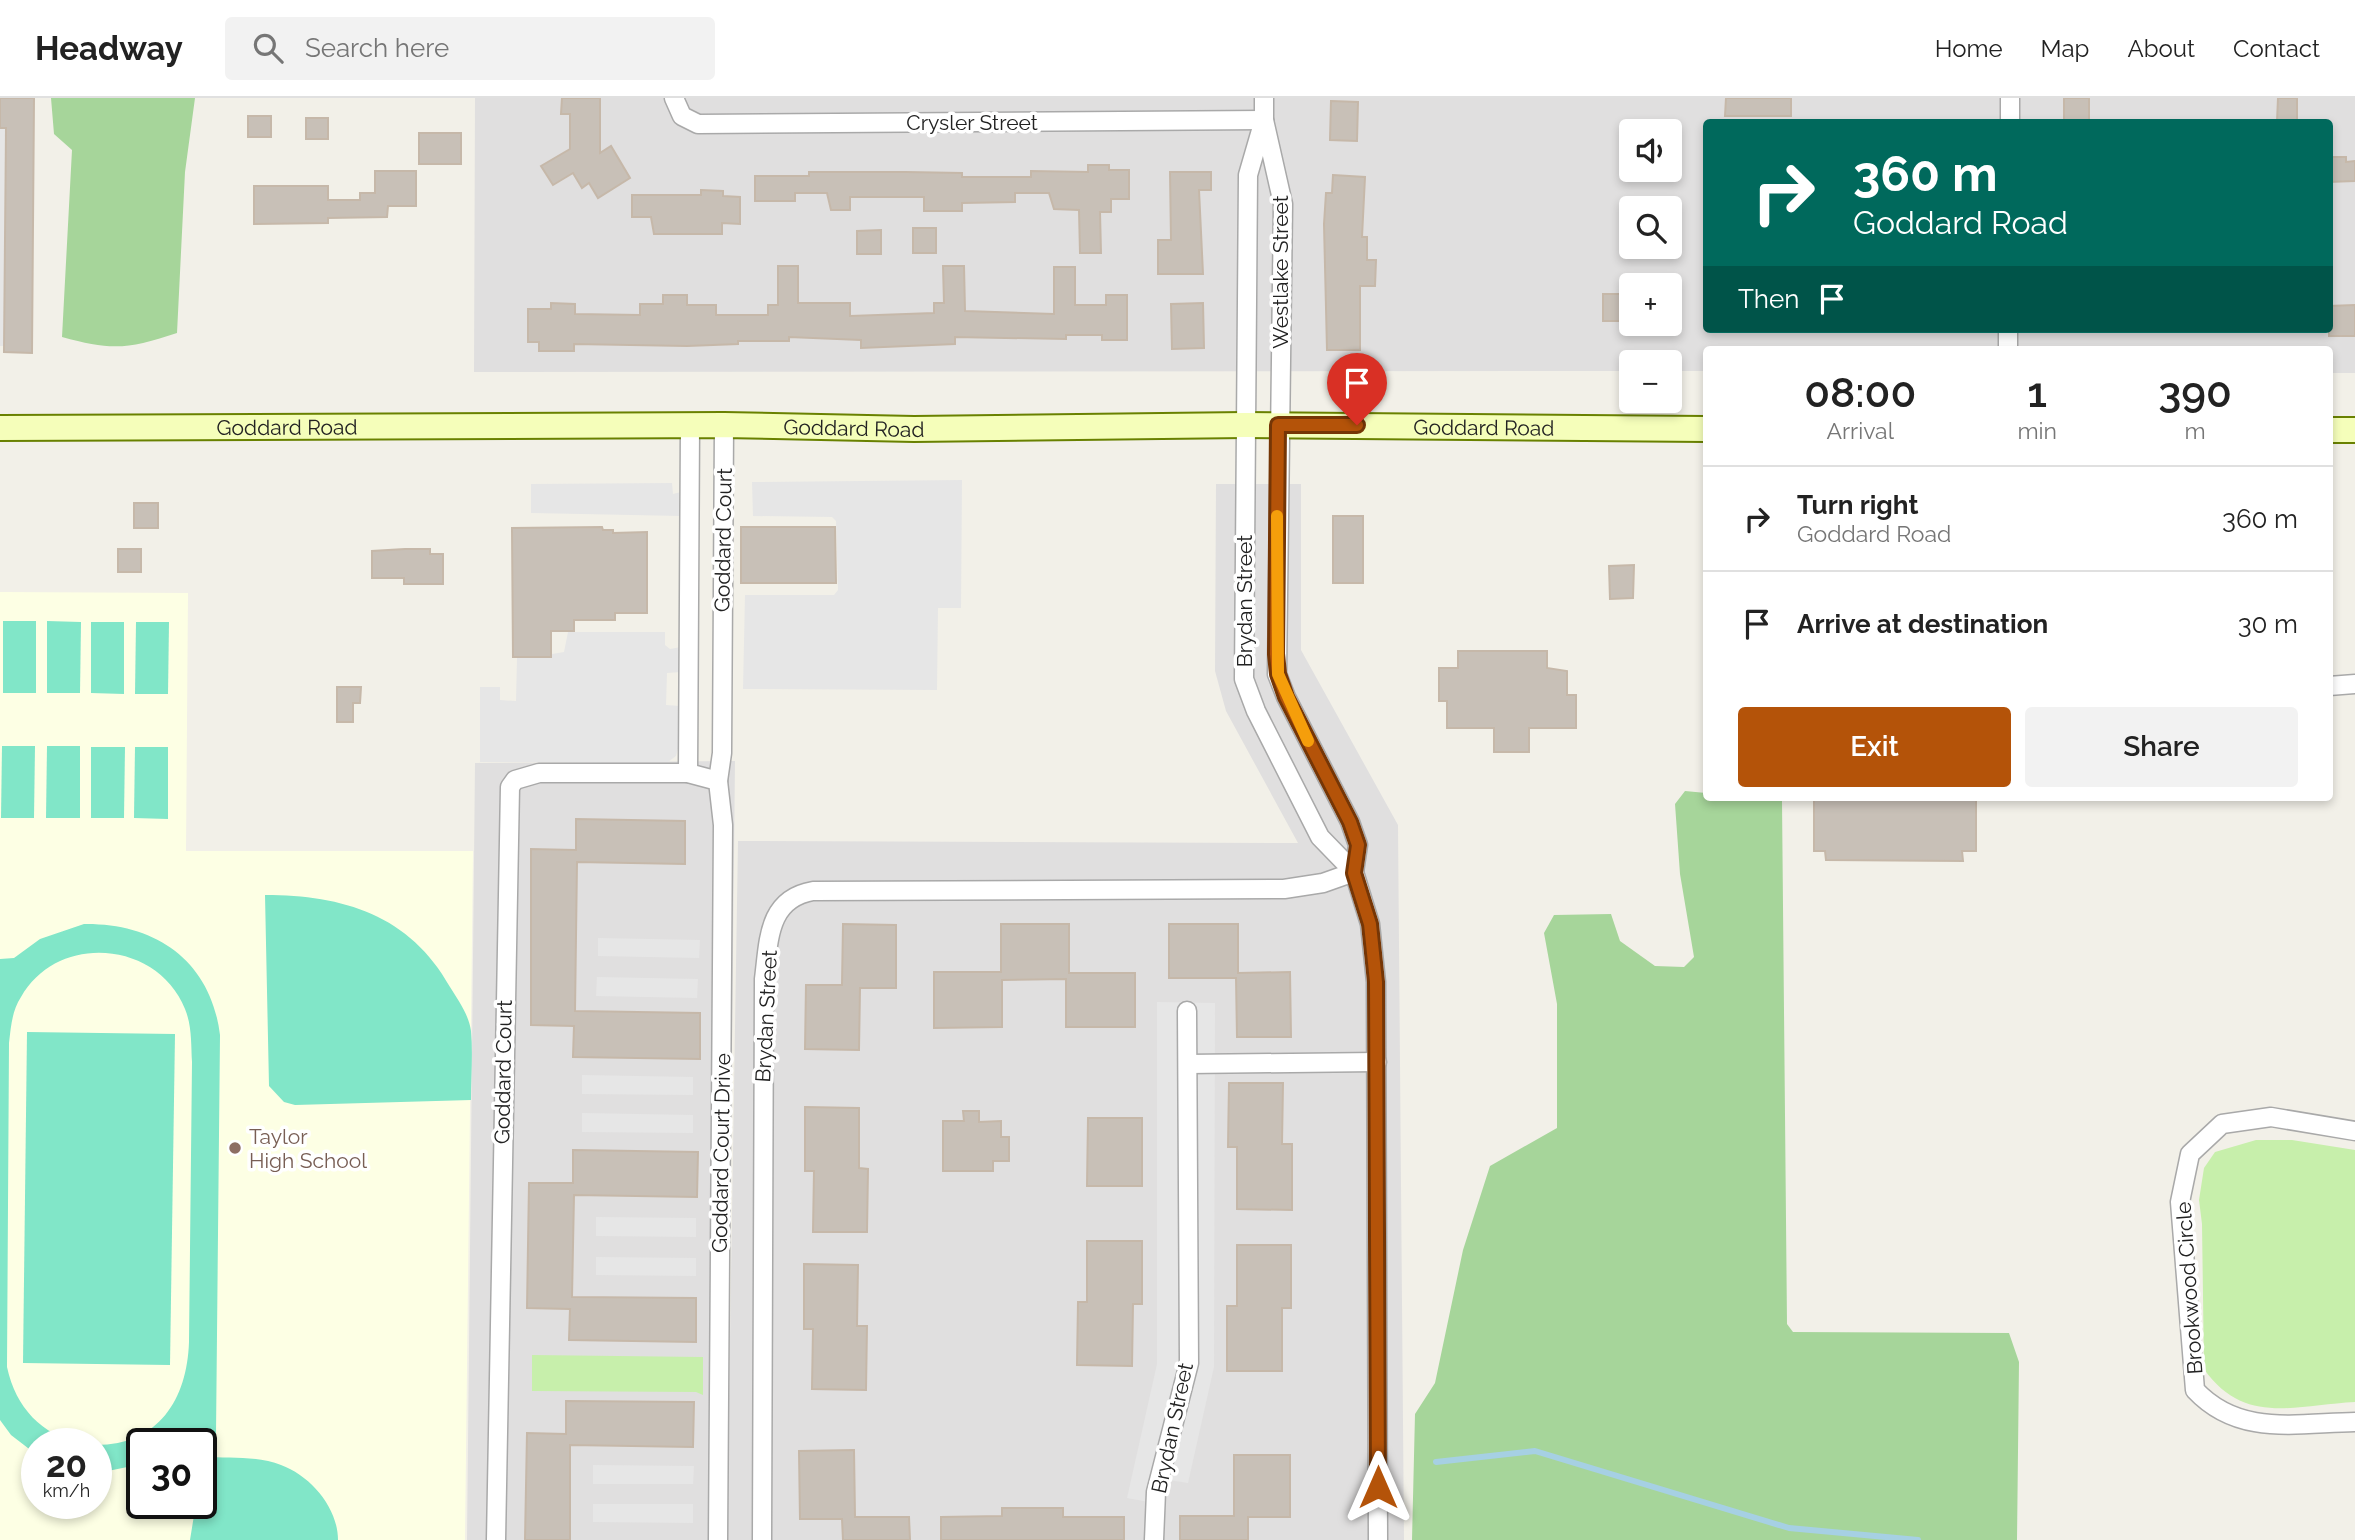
<!DOCTYPE html>
<html lang="en">
<head>
<meta charset="utf-8">
<style>
	:root { --surface:#fff; --page:#f2f2f2; --text:#222; --muted:#767676; --line:#e0e0e0; --accent:#b45309 }
	body { margin:0; font-family:Raleway,sans-serif; background:var(--page); color:var(--text); height:100vh; display:flex; flex-direction:column; font-size:26px; white-space:nowrap }
	* { box-sizing:border-box; margin:0 }
	p { font-size:23px; color:var(--muted) }
	.icon { flex:none; width:38px; height:38px; fill:none; stroke:currentColor; stroke-width:2; stroke-linecap:round; stroke-linejoin:round }
	.map { position:relative; flex:1; overflow:hidden }
	.panel { position:absolute; left:1703px; top:248px; width:630px; height:455px; display:flex; flex-direction:column; background:var(--surface); border-radius:7px; box-shadow:0 4px 10px #0003 }
	.panel>* { flex:none }
	.guide { position:absolute; left:1703px; top:21px; width:630px; height:214px; border-radius:7px; box-shadow:0 4px 10px #0003; background:#00695c; color:#fff; overflow:hidden }
	.fabs { position:absolute; left:1619px; top:21px; display:grid; gap:14px }
	.fabs a { display:grid; place-items:center; width:63px; height:63px; border-radius:7px; background:var(--surface); box-shadow:0 4px 10px #0003; font-size:35px }
	.speed { position:absolute; left:21px; top:1330px; display:flex; gap:14px; font-size:35px; font-weight:700; text-align:center }
	.speed>* { display:grid; place-content:center; width:91px; height:91px; border-radius:50%; background:var(--surface); box-shadow:0 4px 10px #0003; line-height:1 }
	.speed small { font-size:18px; font-weight:400 }
	.speed .limit { border:4px solid #111; border-radius:10px; background:#fff; color:#111 }
	.pin { position:absolute; display:grid; place-items:center; width:60px; height:60px; color:#fff; margin:-72px -30px; border-radius:50% 50% 50% 0; rotate:-45deg; box-shadow:0 0 7px #0007 }
	.pin .icon { rotate:45deg }
	.me { position:absolute; width:77px; margin:-38px; rotate:0deg; stroke-linejoin:round; filter:drop-shadow(0 0 5px #0008) }
	.turn { display:flex; align-items:center; gap:24px; height:147px; padding:0 35px; font-size:32px }
	.turn .icon { width:91px; height:91px; stroke-width:2.5 }
	.turn b { display:block; font-size:49px; line-height:60px }
	.then { display:flex; align-items:center; height:66px; padding:0 35px; background:#0003; gap:14px; font-size:26px }
	.eta { display:flex; justify-content:space-evenly; align-items:center; height:119px; text-align:center }
	.eta b { font-size:42px; font-weight:600; line-height:49px }
	.cta { display:flex; gap:14px; margin-top:auto; padding:14px 35px }
	.cta a { flex:1; height:80px; border-radius:7px; background:var(--accent); color:#fff; font-size:28px; font-weight:600; line-height:80px; text-align:center }
	.cta a+a { background:var(--page); color:var(--text) }
	ul { padding:0; list-style:none }
	li { display:flex; align-items:center; gap:21px; height:105px; padding:0 35px; border-top:2px solid var(--line) }
	li div { flex:1 }
	li b { display:block; font-size:26px }
	li em { font-style:normal }
	header { display:flex; align-items:center; gap:42px; box-sizing:border-box; height:98px; padding:0 35px; background:var(--surface); border-bottom:2px solid var(--line) }
	header strong { font-size:33px }
	nav { display:flex; gap:38px; margin-inline-start:auto; font-size:24px }
	.search { width:490px; height:63px; background:var(--page); display:flex; align-items:center; gap:18px; box-sizing:border-box; padding:0 24px; border-radius:7px; color:var(--muted); font-size:26px }
	.map>svg:first-child { display:block }
	.residential { fill:#e0dfdf; fill-rule:evenodd }
	.education { fill:#fdffe4; fill-rule:evenodd }
	.grass { fill:#c7efab }
	.forest { fill:#a6d59a }
	.pitch { fill:#81e6c8 }
	.parking { fill:#e6e6e6 }
	.lines { fill:none; stroke-linecap:round; stroke-linejoin:round }
	.stream { stroke:#a6d0e3; stroke-width:6 }
	.building { fill:#c8c0b7; stroke:#c6b8a9; stroke-width:2 }
	.street-casing { stroke:#a9a9a9; stroke-width:21 }
	.secondary-casing { stroke:#698100; stroke-width:28 }
	.street { stroke:#fff; stroke-width:18 }
	.secondary { stroke:#f5feba; stroke-width:24 }
	.route-casing { stroke:#753606; stroke-width:18 }
	.route { stroke:#b45309; stroke-width:12 }
	.slow { stroke:#f59e0b; stroke-width:12 }
	.education-dot { fill:#8d6e63; stroke:#fff; stroke-width:2.5 }
	.labels { text-anchor:middle; dominant-baseline:central; stroke-width:7; stroke-linejoin:round; paint-order:stroke }
	.street-label { font-size:21px; fill:#222; stroke:#fff }
	.education-label { font-size:21px; fill:#785e54; stroke:#fff; text-anchor:start }
</style>
</head>
<body>
<header>
<strong>Headway</strong>
<div class="search"><svg class="icon" aria-label="search" viewBox="0 0 24 24"><circle cx="10" cy="10" r="6"/><path d="M15 15l6 6"/></svg>Search here</div>
<nav><a>Home</a><a>Map</a><a>About</a><a>Contact</a></nav>
</header>
<div class="map">
<svg width="2355" height="1442" viewBox="0 0 2355 1442">
	<rect width="100%" height="100%" fill="#f2f0e8"/>
	<!-- residential -->
	<g class="residential">
		<path d="M475 0H2355V275H2329V252H1706V273H1670V264H1631V273L474 274ZM1706 24H2329V231H1706ZM1631 33H1670V72H1631ZM1631 110H1670V149H1631ZM1631 187H1670V226H1631Z"/>
		<polygon points="1216,386 1301,386 1301,552 1398,727 1404,1442 467,1442 475,665 735,663 727,1427 738,743 1298,745 1226,613 1215,573"/>
	</g>
	<!-- education -->
	<path class="education" d="M0 494 188 495 186 753H473L465 1442H0ZM37 1346H96V1405H37ZM142 1346H201V1405H142Z"/>
	<!-- grass -->
	<g class="grass">
		<path d="M2256 1042H2292L2355 1052V1304C2295 1307 2244 1328 2204 1271L2202 1126 2199 1102 2204 1070 2215 1054Z"/>
		<polygon points="532,1257 703,1259 703,1297 696,1294 532,1293"/>
	</g>
	<!-- forest -->
	<g class="forest">
		<path d="M51 0H195L185 74 177 235C129 251 112 253 62 239L72 52 54 36Z"/>
		<polygon points="1685,693 1706,695 1706,700 1782,703 1787,1226 1793,1234 2009,1235 2019,1264 2017,1442 1412,1442 1415,1316 1435,1285 1463,1152 1490,1068 1557,1030 1557,906 1544,835 1554,817 1611,816 1620,843 1655,868 1684,869 1694,859 1680,776 1675,706"/>
	</g>
	<!-- pitch -->
	<g class="pitch">
		<rect x="3" y="523" width="33" height="72"/>
		<polygon points="47,523 81,524 80,595 47,595"/>
		<polygon points="91,524 124,524 124,596 91,595"/>
		<polygon points="136,524 169,524 168,596 135,596"/>
		<polygon points="2,648 35,648 34,720 1,720"/>
		<polygon points="47,648 80,648 80,720 46,720"/>
		<polygon points="91,649 125,649 124,720 91,720"/>
		<polygon points="135,649 168,649 168,721 134,720"/>
		<path d="M265 797C343 797 410 817 450 889 458 902 469 917 471 933 473 955 471 979 471 1002L295 1007 284 1004 269 988Z"/>
		<path d="M84 826C156 825 211 863 220 937L216 1336 186 1335 175 1346H142V1366L98 1375 96 1347C159 1347 187 1301 189 1244L192 964C191 946 192 928 185 911 158 843 58 834 21 899 12 913 11 928 9 945L7 1269C16 1310 41 1336 81 1346H37V1357L11 1337 0 1322V861L14 860 40 841Z"/>
		<polygon points="27,934 175,936 170,1267 23,1265"/>
		<path d="M204 1359C228 1360 259 1358 281 1367 311 1378 338 1410 338 1442H190L196 1405H201Z"/>
	</g>
	<!-- parking -->
	<g class="parking">
		<polygon points="0,31 5,31 4,248 0,248"/>
		<polygon points="962,382 961,510 938,510 937,592 743,591 745,497 834,497 838,492 836,423 832,419 753,418 752,384"/>
		<polygon points="672,385 673,396 681,394 681,418 531,415 531,386"/>
		<polygon points="568,534 665,534 665,547 670,551 681,549 680,574 667,575 666,607 680,608 679,647 676,658 668,664 480,664 480,589 500,589 500,602 516,603 517,560 552,559 552,556 564,554"/>
		<polygon points="598,840 700,842 699,860 598,858"/>
		<polygon points="597,879 698,881 697,900 596,898"/>
		<polygon points="1157,904 1215,905 1214,1269 1188,1385 1169,1382 1165,1407 1127,1400 1157,1266"/>
		<polygon points="582,977 693,979 693,997 582,996"/>
		<polygon points="582,1015 693,1017 693,1035 582,1034"/>
		<polygon points="596,1119 696,1120 696,1139 596,1138"/>
		<polygon points="596,1159 696,1160 696,1178 596,1177"/>
		<polygon points="593,1367 694,1368 693,1386 593,1386"/>
		<polygon points="593,1406 693,1406 693,1425 593,1424"/>
	</g>
	<g class="lines">
		<!-- stream -->
		<polyline class="stream" points="1436,1364 1535,1353 1789,1430 1918,1442"/>
	</g>
	<!-- building -->
	<g class="building">
		<polygon points="0,0 34,0 32,255 4,254 6,30 0,30"/>
		<polygon points="562,0 600,0 600,55 611,48 630,80 598,100 589,85 582,90 573,75 553,87 541,68 570,51 570,16 561,16"/>
		<polygon points="1726,0 1791,0 1791,18 1725,18"/>
		<rect x="2064" y="0" width="25" height="24"/>
		<polygon points="2278,0 2297,0 2297,24 2277,24"/>
		<polygon points="1331,3 1358,4 1357,43 1330,42"/>
		<rect x="248" y="18" width="23" height="21"/>
		<rect x="306" y="20" width="22" height="21"/>
		<rect x="419" y="35" width="42" height="31"/>
		<polygon points="2329,59 2346,59 2346,64 2355,63 2355,83 2329,84"/>
		<polygon points="1088,67 1109,67 1109,72 1129,72 1129,101 1111,101 1111,114 1100,114 1101,155 1080,155 1079,112 1054,111 1049,95 1015,95 1015,104 962,105 962,113 924,113 924,99 850,99 850,112 831,112 827,95 795,95 795,103 755,103 755,78 809,78 809,74 906,74 962,75 962,79 1031,79 1031,73 1088,74"/>
		<polygon points="375,73 416,73 416,108 388,108 387,119 328,120 328,125 254,126 254,88 328,88 328,102 360,102 360,95 375,95"/>
		<polygon points="1170,74 1211,74 1211,92 1199,92 1203,176 1158,176 1158,142 1171,142"/>
		<polygon points="1333,77 1365,79 1362,139 1367,139 1367,162 1376,162 1375,188 1360,188 1360,252 1327,252 1324,126 1326,95 1332,95"/>
		<polygon points="701,92 723,93 723,98 740,99 740,126 722,125 722,136 654,136 651,119 632,119 632,97 701,97"/>
		<rect x="913" y="130" width="23" height="25"/>
		<polygon points="881,132 881,156 857,156 857,133"/>
		<polygon points="778,168 798,168 798,205 850,205 850,218 934,215 934,205 944,205 943,168 964,168 965,213 1054,216 1054,169 1075,169 1075,207 1106,207 1106,197 1127,197 1127,242 1102,242 1102,237 1066,237 1066,241 955,239 955,246 861,250 861,242 789,239 789,243 738,243 738,246 687,248 574,246 574,253 539,253 539,244 528,244 528,211 551,211 551,205 575,206 575,216 640,217 640,206 663,206 663,197 687,197 687,207 716,207 716,217 768,217 768,207 778,207"/>
		<rect x="1603" y="196" width="28" height="27"/>
		<polygon points="1203,205 1204,250 1172,251 1171,206"/>
		<polygon points="2355,207 2355,238 2329,238 2329,208"/>
		<rect x="134" y="405" width="24" height="25"/>
		<rect x="1333" y="418" width="30" height="67"/>
		<polygon points="602,429 603,432 613,432 613,435 647,434 647,515 615,515 615,522 574,522 574,533 551,533 551,559 513,559 512,430"/>
		<polygon points="741,429 835,429 836,485 741,485"/>
		<rect x="118" y="451" width="23" height="23"/>
		<polygon points="405,451 430,451 430,456 443,456 443,486 404,486 404,480 372,480 372,453"/>
		<polygon points="1634,467 1633,500 1610,501 1609,468"/>
		<polygon points="1458,553 1547,553 1547,570 1567,573 1567,597 1576,597 1576,630 1529,630 1529,654 1494,654 1494,630 1447,630 1447,603 1439,603 1439,570 1458,570"/>
		<polygon points="337,589 361,589 360,605 353,605 353,624 337,624"/>
		<polygon points="1814,700 1976,700 1976,753 1962,753 1963,763 1826,762 1825,753 1814,753"/>
		<polygon points="576,721 685,723 685,766 577,764 575,913 700,915 700,961 573,959 574,928 531,927 531,751 576,752"/>
		<polygon points="843,826 896,827 896,890 860,890 859,952 805,951 806,887 842,887"/>
		<polygon points="1001,826 1069,826 1069,875 1135,875 1135,929 1066,929 1066,881 1002,882 1002,929 934,930 934,874 1001,874"/>
		<polygon points="1169,826 1238,826 1238,875 1290,874 1291,939 1237,939 1236,880 1169,880"/>
		<polygon points="1229,985 1283,985 1282,1046 1292,1046 1292,1112 1237,1111 1237,1049 1228,1049"/>
		<polygon points="805,1009 859,1010 859,1070 868,1071 867,1134 813,1134 814,1073 805,1073"/>
		<polygon points="963,1013 979,1013 979,1024 1001,1023 1001,1039 1009,1039 1009,1063 993,1063 993,1073 943,1073 943,1023 964,1023"/>
		<polygon points="1088,1020 1142,1020 1142,1088 1087,1088"/>
		<polygon points="573,1052 698,1054 697,1099 574,1097 572,1199 696,1200 696,1244 569,1242 570,1211 527,1210 529,1085 573,1085"/>
		<polygon points="1087,1143 1142,1143 1142,1206 1133,1206 1132,1268 1077,1267 1078,1204 1087,1204"/>
		<polygon points="1237,1147 1291,1147 1291,1210 1282,1210 1282,1273 1227,1273 1227,1208 1237,1208"/>
		<polygon points="804,1166 858,1167 857,1228 867,1228 866,1292 812,1291 813,1231 804,1231"/>
		<polygon points="566,1303 694,1304 693,1349 570,1347 570,1442 525,1442 527,1335 566,1336"/>
		<polygon points="854,1352 855,1419 909,1419 910,1442 843,1442 842,1421 800,1421 799,1353"/>
		<polygon points="1234,1357 1290,1357 1290,1419 1248,1419 1248,1442 1180,1442 1180,1418 1234,1418"/>
		<polygon points="1002,1410 1063,1410 1063,1419 1124,1419 1124,1442 941,1442 941,1419 1002,1418"/>
	</g>
	<g class="lines">
		<defs>
			<g id="street">
				<polyline points="674,0 682,18 698,26 1264,22"/>
				<polyline points="1264,0 1264,22 1283,106 1277,576 1286,599 1350,724 1358,747 1354,774"/>
				<polyline points="1264,22 1248,77 1244,581 1256,613 1320,739 1354,774 1370,826 1376,884 1378,1442"/>
				<polyline points="2010,24 2010,0"/>
				<polyline points="2008,252 2008,231"/>
				<polyline points="2329,588 2355,586"/>
				<polyline points="688,675 690,328"/>
				<polyline points="718,683 722,655 724,327"/>
				<polyline points="1188,966 1377,964"/>
				<path d="M2355 1033 2271 1019 2222 1026 2190 1056 2180 1104 2195 1292C2239 1339 2297 1325 2355 1324"/>
				<polyline points="496,1442 510,689 515,682 539,675 688,675 718,683 723,727 718,1442"/>
				<path d="M762 1442 764 881C769 843 767 801 813 793L1284 791 1323 785 1354 774"/>
				<polyline points="1154,1442 1156,1394 1189,1265 1187,913"/>
			</g>
			<g id="secondary">
				<path id="s1" d="M0 330 724 327 914 331 1245 327 1706 331"/>
				<polyline points="2329,332 2355,332"/>
			</g>
		</defs>
		<!-- street casing -->
		<use href="#street" class="street-casing"/>
		<!-- secondary casing -->
		<use href="#secondary" class="secondary-casing"/>
		<!-- street -->
		<use href="#street" class="street"/>
		<!-- secondary -->
		<use href="#secondary" class="secondary"/>
	</g>
	<g class="lines">
		<defs>
			<polyline id="route" points="1357,327 1278,327 1276,556 1278,576 1286,599 1350,724 1358,747 1354,775 1370,826 1376,884 1378,1389"/>
		</defs>
		<!-- route casing -->
		<use href="#route" class="route-casing"/>
		<!-- route -->
		<use href="#route" class="route"/>
		<!-- slow -->
		<polyline class="slow" points="1277,418 1278,576 1308,643"/>
	</g>
	<!-- markers -->
	<circle class="education-dot" cx="235" cy="1050" r="7"/>
	<g class="labels">
		<!-- street labels -->
		<g class="street-label">
			<text x="972" y="24">Crysler Street</text>
			<text transform="translate(1280 174) rotate(-90)">Westlake Street</text>
			<text stroke="none"><textPath href="#s1" startOffset="287">Goddard Road</textPath></text>
			<text stroke="none"><textPath href="#s1" startOffset="854">Goddard Road</textPath></text>
			<text stroke="none"><textPath href="#s1" startOffset="1484">Goddard Road</textPath></text>
			<text transform="translate(723 442) rotate(-89)">Goddard Court</text>
			<text transform="translate(1244 503) rotate(-90)">Brydan Street</text>
			<text transform="translate(766 918) rotate(-87)">Brydan Street</text>
			<text transform="translate(503 974) rotate(-89)">Goddard Court</text>
			<text transform="translate(721 1055) rotate(-89)">Goddard Court Drive</text>
			<text transform="translate(2189 1190) rotate(-94)">Brookwood Circle</text>
			<text transform="translate(1172 1330) rotate(-78)">Brydan Street</text>
		</g>
		<!-- education labels -->
		<g class="education-label">
			<text x="249" y="1038">Taylor<tspan x="249" dy="24">High School</tspan></text>
		</g>
	</g>
</svg>
<div class="fabs">
<a><svg class="icon" aria-label="sound" viewBox="0 0 24 24"><path d="M4 9h4l5-4v14l-5-4H4zM17 9q2 3 0 6"/></svg></a>
<a><svg class="icon" aria-label="search" viewBox="0 0 24 24"><circle cx="10" cy="10" r="6"/><path d="M15 15l6 6"/></svg></a>
<a>+</a>
<a>−</a>
</div>
<div class="speed"><div>20<small>km/h</small></div><div class="limit">30</div></div>
<div class="pin" style="left:1357px;top:327px;background:#d93025"><svg class="icon" aria-label="arrive" viewBox="0 0 24 24"><path d="M6 21V4h12l-3 4 3 4H6"/></svg></div>
<svg class="me" style="left:1378px;top:1389px" viewBox="-20 -20 40 40"><path d="M0-17L14 15 0 8-14 15z" fill="#b45309" stroke="#fff" stroke-width="4"/></svg>
<div class="guide">
<div class="turn"><svg class="icon" aria-label="right" viewBox="0 0 24 24"><path d="M7 20v-9h11M14 6l5 5-5 5"/></svg><div><b>360 m</b>Goddard Road</div></div>
<div class="then">Then<svg class="icon" aria-label="arrive" viewBox="0 0 24 24"><path d="M6 21V4h12l-3 4 3 4H6"/></svg></div>
</div>
<section class="panel">
<div class="eta">
<div><b>08:00</b><p>Arrival</p></div>
<div><b>1</b><p>min</p></div>
<div><b>390</b><p>m</p></div>
</div>
<ul>
<li><svg class="icon" aria-label="right" viewBox="0 0 24 24"><path d="M7 20v-9h11M14 6l5 5-5 5"/></svg><div><b>Turn right</b><p>Goddard Road</p></div><em>360 m</em></li>
<li><svg class="icon" aria-label="arrive" viewBox="0 0 24 24"><path d="M6 21V4h12l-3 4 3 4H6"/></svg><div><b>Arrive at destination</b></div><em>30 m</em></li>
</ul>
<div class="cta"><a>Exit</a><a>Share</a></div>
</section>
</div>
</body>
</html>
